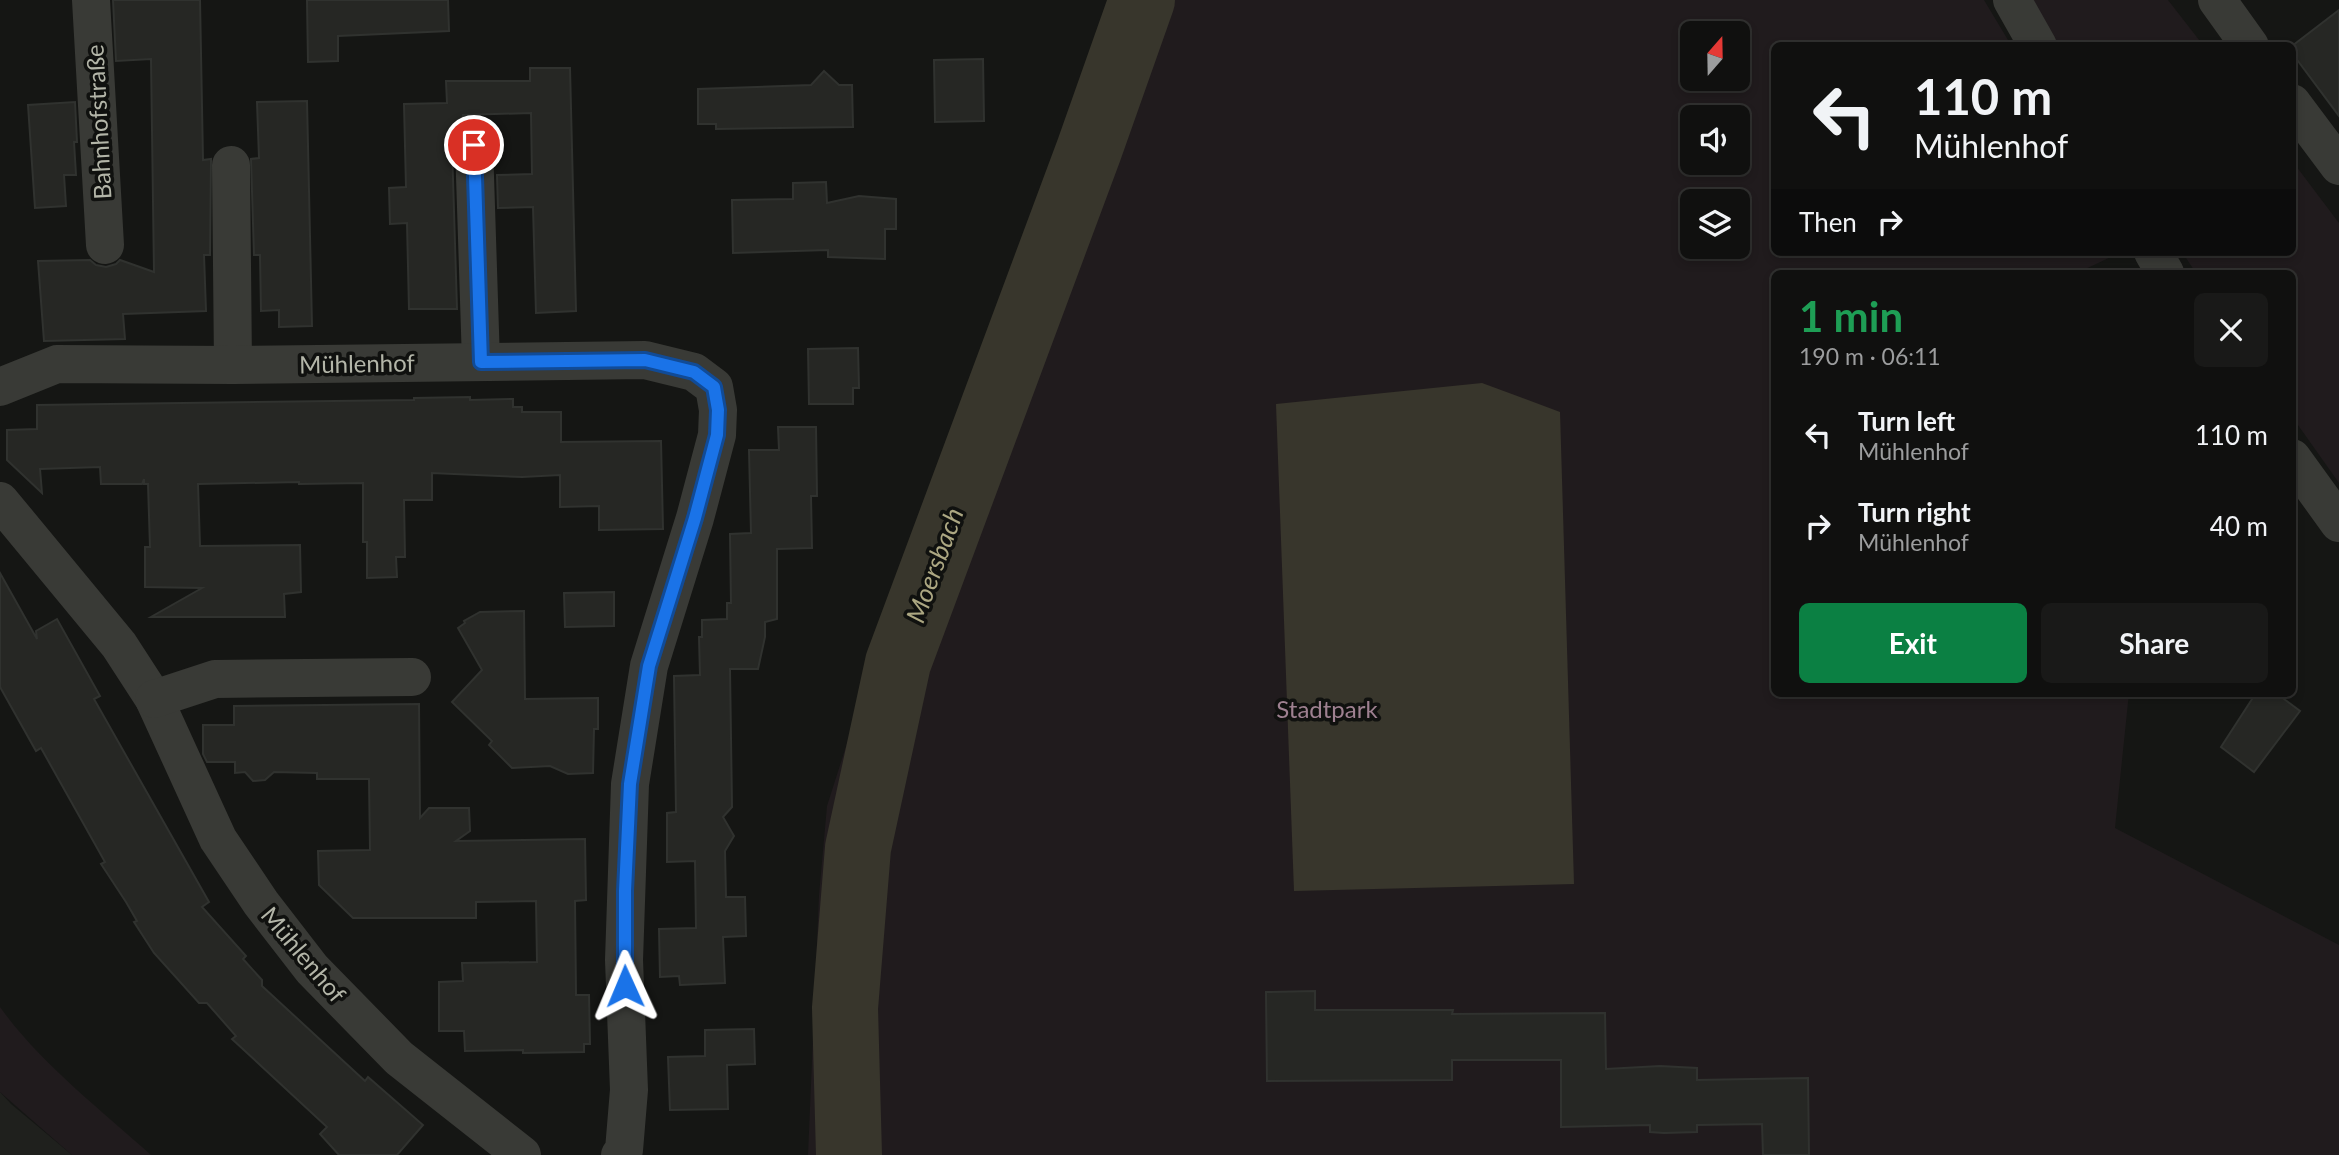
<!DOCTYPE html>
<html lang="en">
<head>
<meta charset="utf-8">
<style>
	:root { --surface:#10100f; --page:#191918; --text:#f1f3f6; --muted:#9c9d9e; --line:#30302f; --accent:#0b8043 }
	body { margin:0; font-family:Lato,sans-serif; background:var(--page); color:var(--text); height:100vh; display:flex; flex-direction:column; font-size:26px; white-space:nowrap }
	* { box-sizing:border-box; margin:0 }
	p { font-size:23px; color:var(--muted) }
	.icon { flex:none; width:38px; height:38px; fill:none; stroke:currentColor; stroke-width:2; stroke-linecap:round; stroke-linejoin:round }
	.map { position:relative; flex:1; overflow:hidden }
	.drawer { position:absolute; left:1771px; top:270px; width:525px; height:427px; display:flex; flex-direction:column; background:var(--surface); border-radius:10px; box-shadow:0 4px 10px #0003,0 0 0 2px var(--line) }
	.drawer>* { flex:none }
	.hud { position:absolute; left:1771px; top:42px; width:525px; height:214px; border-radius:10px; box-shadow:0 4px 10px #0003,0 0 0 2px var(--line); background:#10100f; color:var(--text); overflow:hidden }
	.needle { width:46px; rotate:20deg }
	.fabs { position:absolute; left:1680px; top:21px; display:grid; gap:14px }
	.fabs a { display:grid; place-items:center; width:70px; height:70px; border-radius:10px; background:var(--surface); box-shadow:0 4px 10px #0003,0 0 0 2px var(--line); font-size:35px }
	.pin { position:absolute; display:grid; place-items:center; width:60px; height:60px; color:#fff; margin:-30px; border:4px solid #fff; border-radius:50%; box-shadow:0 2px 7px #0007 }
	.me { position:absolute; width:77px; margin:-38px; rotate:359deg; stroke-linejoin:round; filter:drop-shadow(0 0 5px #0008) }
	.turn { display:flex; align-items:center; gap:24px; height:147px; padding:0 28px; font-size:32px }
	.turn .icon { width:91px; height:91px; stroke-width:2.5 }
	.turn b { display:block; font-size:49px; line-height:60px }
	.then { display:flex; align-items:center; height:66px; padding:0 28px; background:#0003; gap:14px; font-size:26px }
	.round { display:grid; place-items:center; flex:none; width:74px; height:74px; border-radius:10px; background:var(--page) }
	.overview { display:flex; align-items:center; justify-content:space-between; height:119px; padding:0 28px }
	h1 { font-size:42px; font-weight:700; line-height:52px; color:#1e9e55 }
	.cta { display:flex; gap:14px; margin-top:auto; padding:14px 28px }
	.cta a { flex:1; height:80px; border-radius:10px; background:var(--accent); color:#fff; font-size:28px; font-weight:700; line-height:80px; text-align:center }
	.cta a+a { background:var(--page); color:var(--text) }
	ul { padding:0; list-style:none }
	li { display:flex; align-items:center; gap:21px; height:91px; padding:0 28px }
	li div { flex:1 }
	li b { display:block; font-size:26px }
	li em { font-style:normal }
	.map>svg:first-child { display:block }
	.built { fill:#1f201d }
	.green { fill:#201b1d; fill-rule:evenodd }
	.water { fill:#38362c }
	.lines { fill:none; stroke-linecap:round; stroke-linejoin:round }
	.river { stroke:#38362c; stroke-width:66 }
	.building { fill:#262724; stroke:#30322f; stroke-width:2 }
	.minor { stroke:#393a36; stroke-width:38 }
	.route-casing { stroke:#114b97; stroke-width:18 }
	.route { stroke:#1a73e8; stroke-width:12 }
	.labels { text-anchor:middle; dominant-baseline:central; stroke-width:7; stroke-linejoin:round; paint-order:stroke }
	.street-label { font-size:24px; fill:#b3b5a8; stroke:#10110f }
	.park-label { font-size:24px; fill:#9e8090; stroke:#10110f }
	.water-label { font-size:26px; font-style:italic; fill:#aca782; stroke:#10110f }
</style>
</head>
<body>
<div class="map">
<svg width="2339" height="1155" viewBox="0 0 2339 1155">
	<rect width="100%" height="100%" fill="#151614"/>
	<!-- built -->
	<polygon class="built" points="0,1092 11,1104 72,1155 0,1155"/>
	<!-- green -->
	<g class="green">
		<path d="M1119 0H1984L2011 45 1774 46V252H2114L2115 255 2077 273H1774V693H2129L2115 828 2339 945V1155H808L819 895 827 806 920 514 993 319 1107 36ZM1692 33H1738V79H1692ZM1692 117H1738V163H1692ZM1692 201H1738V247H1692Z"/>
		<polygon points="2028,0 2168,0 2203,45 2056,45"/>
		<polygon points="2293,162 2339,223 2339,483 2293,418 2292,273 2196,273 2182,252 2292,252"/>
		<path d="M0 1007C40 1063 100 1109 151 1155H72L0 1092Z"/>
	</g>
	<!-- water -->
	<polygon class="water" points="1482,383 1560,412 1574,884 1294,891 1276,404"/>
	<g class="lines">
		<!-- river -->
		<polyline class="river" points="849,1155 845,1008 858,848 898,663 1089,150 1142,0"/>
	</g>
	<!-- building -->
	<g class="building">
		<polygon points="113,0 200,0 203,160 211,159 210,255 204,255 206,311 123,314 125,339 44,341 38,261 90,260 96,265 106,267 116,264 120,260 154,272 151,59 116,61"/>
		<polygon points="307,0 448,0 449,31 338,36 338,61 308,62"/>
		<polygon points="2339,10 2339,116 2292,53 2292,46"/>
		<polygon points="983,59 984,121 935,122 934,60"/>
		<polygon points="530,68 570,68 576,311 536,313 533,207 498,208 497,175 532,174 531,113 463,115 463,126 455,134 452,146 457,309 409,309 407,223 390,224 389,188 406,187 404,104 447,103 446,81 530,81"/>
		<polygon points="824,71 839,85 852,85 853,127 716,129 716,124 698,124 698,89 811,85"/>
		<polygon points="307,101 312,326 279,327 279,310 261,311 260,255 254,255 251,159 259,158 257,102"/>
		<polygon points="75,102 77,142 74,142 76,175 64,175 66,206 35,208 28,105"/>
		<polygon points="826,182 827,203 859,196 896,199 896,229 885,229 885,259 828,257 828,250 733,253 732,200 793,199 793,183"/>
		<polygon points="858,348 859,388 853,388 853,404 809,404 808,349"/>
		<polygon points="470,397 470,400 513,399 513,407 522,407 522,412 561,412 561,442 661,441 663,529 599,530 599,506 560,507 560,475 522,477 432,473 432,500 404,500 405,557 396,557 397,577 367,578 367,542 363,542 363,483 299,484 299,482 198,484 200,546 300,545 301,592 284,594 285,617 151,617 202,588 145,587 145,547 150,547 148,484 144,484 144,479 142,484 101,484 100,467 40,469 42,493 7,460 7,430 37,429 37,405 414,400 414,398"/>
		<polygon points="778,427 816,427 817,496 811,496 812,548 777,549 777,619 765,622 765,637 758,669 730,669 732,807 723,817 734,836 725,851 726,897 745,897 746,936 723,937 725,983 680,985 679,976 660,977 659,929 696,928 695,861 667,862 667,813 676,812 674,676 700,675 699,637 702,637 702,620 727,619 727,603 731,603 730,534 751,533 749,450 779,450"/>
		<polygon points="0,573 37,639 36,631 57,619 100,696 94,699 209,902 202,907 246,956 243,959 262,980 262,986 365,1081 368,1077 423,1125 397,1155 339,1155 320,1134 327,1127 232,1039 236,1036 207,1003 199,1003 154,953 134,922 137,921 126,902 101,864 105,862 41,748 36,751 0,687"/>
		<polygon points="614,592 614,626 565,627 564,593"/>
		<polygon points="524,611 525,699 598,698 598,729 594,729 593,773 568,774 550,766 512,768 489,745 492,741 452,702 482,670 458,628 465,623 464,621 480,612"/>
		<polygon points="2256,693 2276,693 2300,711 2254,772 2221,747"/>
		<polygon points="419,704 420,818 429,808 469,808 470,831 456,841 585,839 586,900 575,901 576,995 589,995 590,1044 584,1044 584,1052 523,1053 523,1050 465,1051 464,1031 439,1031 439,982 463,981 462,963 537,962 536,901 476,902 476,918 353,918 319,885 318,851 370,850 369,779 317,779 317,773 274,772 265,780 253,781 245,772 235,773 235,762 207,762 203,754 203,725 234,725 234,706"/>
		<polygon points="1315,991 1315,1010 1453,1010 1452,1014 1605,1013 1606,1069 1660,1066 1697,1068 1697,1080 1808,1078 1809,1155 1763,1155 1762,1124 1697,1125 1697,1132 1664,1133 1650,1132 1650,1125 1561,1127 1561,1060 1452,1060 1452,1080 1267,1081 1266,992"/>
		<polygon points="754,1029 755,1064 727,1065 728,1109 670,1110 668,1057 705,1056 705,1030"/>
	</g>
	<g class="lines">
		<!-- minor -->
		<g class="minor">
			<polyline points="91,0 105,245"/>
			<polyline points="2012,0 2038,46"/>
			<polyline points="2217,0 2250,46"/>
			<polyline points="2292,103 2339,166"/>
			<polyline points="474,145 481,362"/>
			<polyline points="231,165 233,365"/>
			<polyline points="2153,252 2165,273"/>
			<polyline points="0,387 57,364 233,365 645,360 694,372 714,387 718,410 717,435 695,518 649,666 630,784 624,960 629,1090 624,1150 620,1155"/>
			<polyline points="2292,458 2339,523"/>
			<polyline points="0,501 119,645 154,699 218,839 261,903 312,969 399,1058 522,1155"/>
			<polyline points="154,699 215,679 412,677"/>
		</g>
	</g>
	<g class="lines">
		<defs>
			<polyline id="route" points="474,145 481,362 645,360 694,372 714,387 718,410 717,435 695,518 649,666 630,784 625,891 625,986"/>
		</defs>
		<!-- route casing -->
		<use href="#route" class="route-casing"/>
		<!-- route -->
		<use href="#route" class="route"/>
	</g>
	<g class="labels">
		<!-- street labels -->
		<g class="street-label">
			<text transform="translate(98 122) rotate(-93)">Bahnhofstraße</text>
			<text transform="translate(357 363) rotate(-1)">Mühlenhof</text>
			<text transform="translate(304 954) rotate(50)">Mühlenhof</text>
		</g>
		<!-- park labels -->
		<g class="park-label">
			<text x="1327" y="708">Stadtpark</text>
		</g>
		<!-- water labels -->
		<g class="water-label">
			<text transform="translate(934 565) rotate(-70)">Moersbach</text>
		</g>
	</g>
</svg>
<div class="fabs">
<a><svg class="needle" viewBox="-14 -14 28 28"><path d="M0-13l5 13h-10z" fill="#e53935"/><path d="M0 13l5-13h-10z" fill="#9c9d9e"/></svg></a>
<a><svg class="icon" aria-label="sound" viewBox="0 0 24 24"><path d="M4 9h4l5-4v14l-5-4H4zM17 9q2 3 0 6"/></svg></a>
<a><svg class="icon" aria-label="layers" viewBox="0 0 24 24"><path d="M12 4l9 5-9 5-9-5zM3 14l9 5 9-5"/></svg></a>
</div>
<div class="pin" style="left:474px;top:145px;background:#d93025"><svg class="icon" aria-label="arrive" viewBox="0 0 24 24"><path d="M6 21V4h12l-3 4 3 4H6"/></svg></div>
<svg class="me" style="left:625px;top:986px" viewBox="-20 -20 40 40"><path d="M0-17L14 15 0 8-14 15z" fill="#1a73e8" stroke="#fff" stroke-width="4"/></svg>
<div class="hud">
<div class="turn"><svg class="icon" aria-label="left" viewBox="0 0 24 24"><path d="M17 20v-9H6M10 6l-5 5 5 5"/></svg><div><b>110 m</b>Mühlenhof</div></div>
<div class="then">Then<svg class="icon" aria-label="right" viewBox="0 0 24 24"><path d="M7 20v-9h11M14 6l5 5-5 5"/></svg></div>
</div>
<section class="drawer">
<div class="overview"><div><h1>1 min</h1><p>190 m · 06:11</p></div><a class="round"><svg class="icon" aria-label="close" viewBox="0 0 24 24"><path d="M6 6l12 12M18 6L6 18"/></svg></a></div>
<ul>
<li><svg class="icon" aria-label="left" viewBox="0 0 24 24"><path d="M17 20v-9H6M10 6l-5 5 5 5"/></svg><div><b>Turn left</b><p>Mühlenhof</p></div><em>110 m</em></li>
<li><svg class="icon" aria-label="right" viewBox="0 0 24 24"><path d="M7 20v-9h11M14 6l5 5-5 5"/></svg><div><b>Turn right</b><p>Mühlenhof</p></div><em>40 m</em></li>
</ul>
<div class="cta"><a>Exit</a><a>Share</a></div>
</section>
</div>
</body>
</html>
